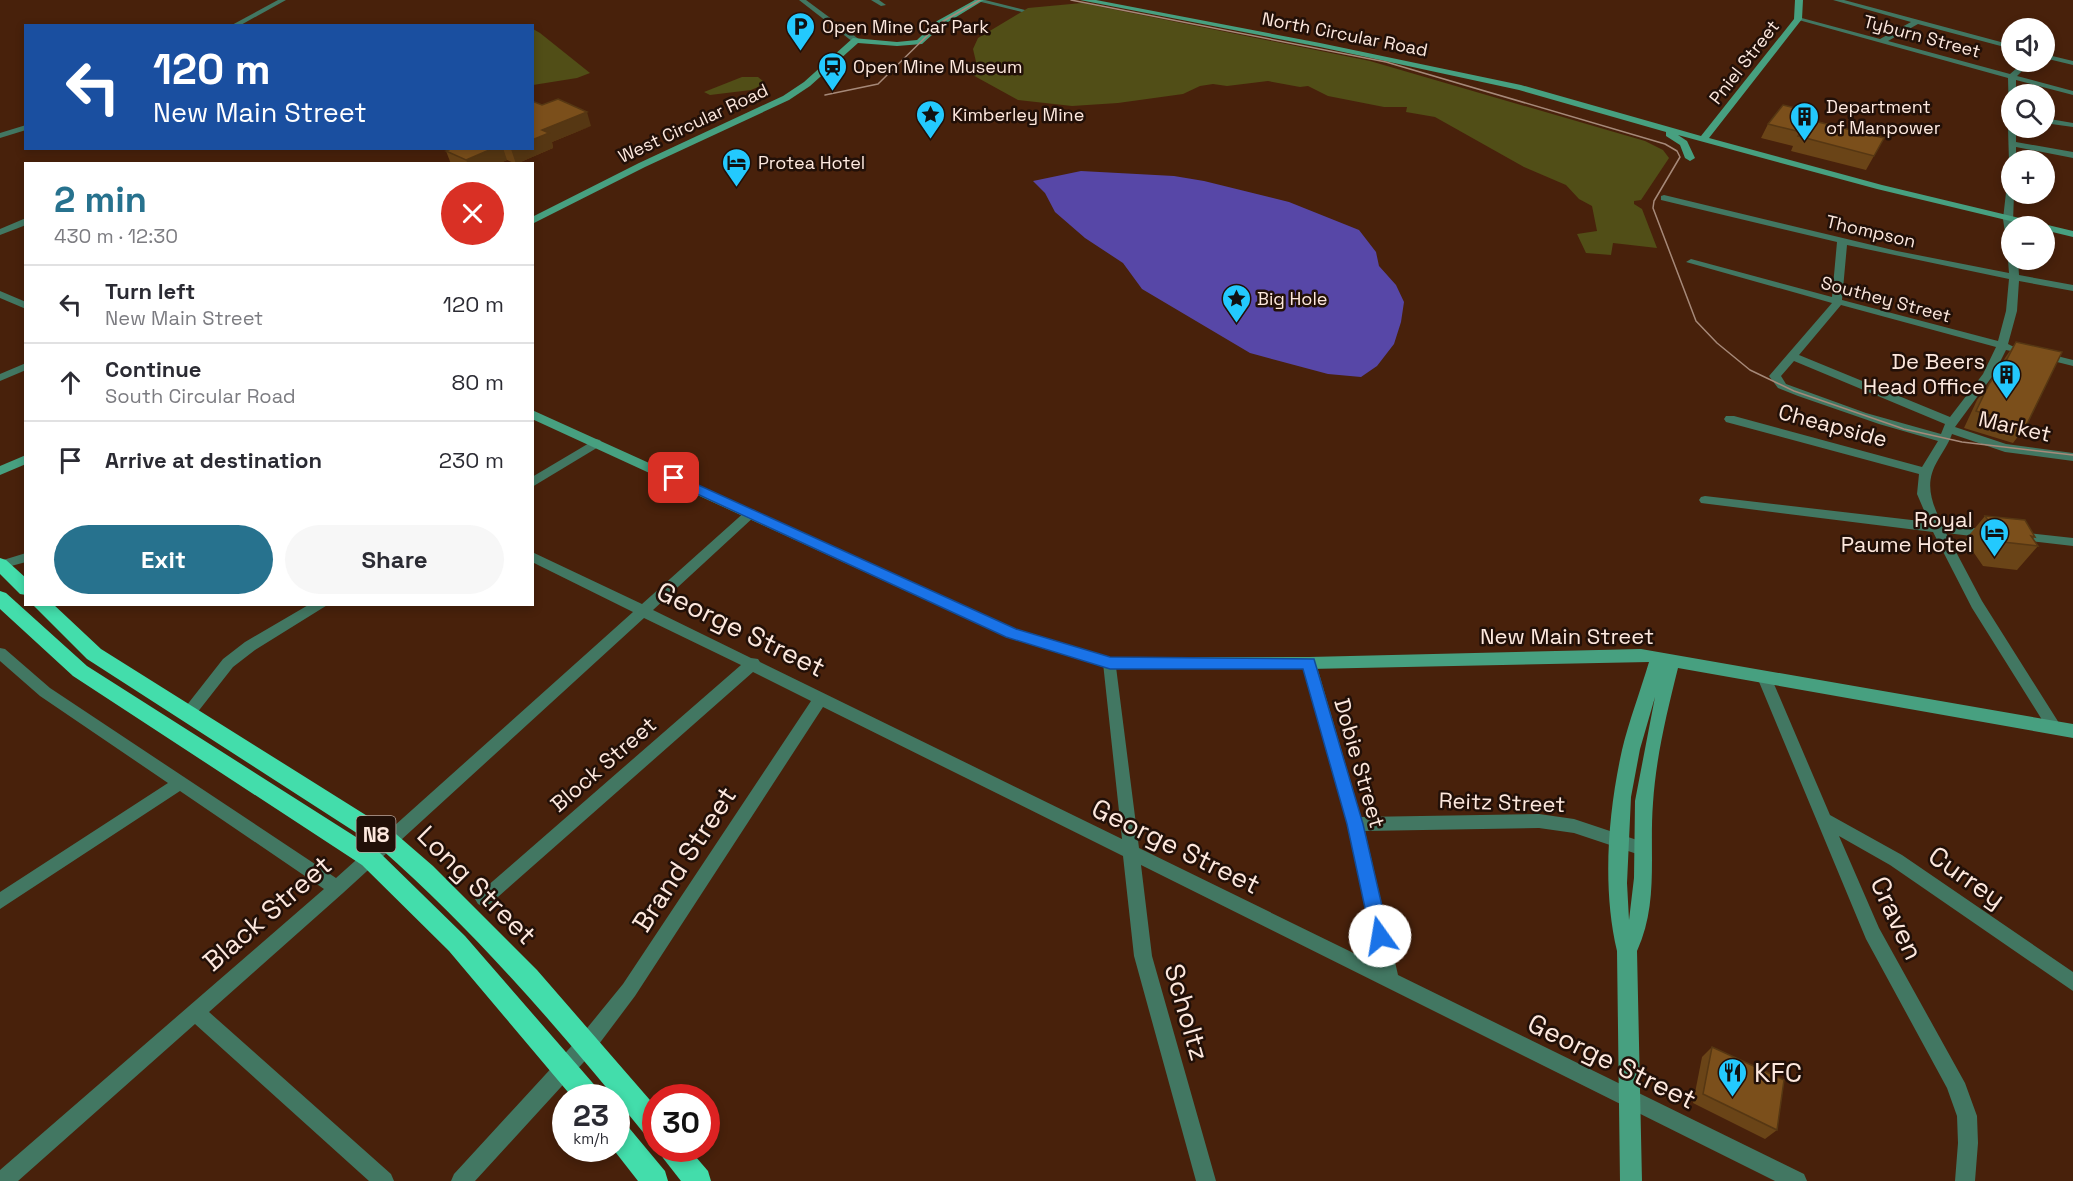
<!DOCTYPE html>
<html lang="en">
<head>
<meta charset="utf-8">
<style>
	:root { --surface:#fff; --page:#f7f7f7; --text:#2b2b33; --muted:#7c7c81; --line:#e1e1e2; --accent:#27728e }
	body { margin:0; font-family:"Space Grotesk",sans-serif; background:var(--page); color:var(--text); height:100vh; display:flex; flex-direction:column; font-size:22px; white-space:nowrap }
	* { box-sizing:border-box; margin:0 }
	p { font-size:20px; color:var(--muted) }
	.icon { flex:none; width:33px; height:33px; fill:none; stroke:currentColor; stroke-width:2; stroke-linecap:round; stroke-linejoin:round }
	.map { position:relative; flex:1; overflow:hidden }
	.panel { position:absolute; left:24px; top:162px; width:510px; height:444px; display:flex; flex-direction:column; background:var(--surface); border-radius:0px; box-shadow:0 3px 9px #0003 }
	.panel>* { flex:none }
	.top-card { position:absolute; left:24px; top:24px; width:510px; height:126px; border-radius:0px; box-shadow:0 3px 9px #0003; background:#1a4fa0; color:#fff; overflow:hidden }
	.tools { position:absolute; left:2001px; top:18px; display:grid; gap:12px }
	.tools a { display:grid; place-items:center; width:54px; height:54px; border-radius:50%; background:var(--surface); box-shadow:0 3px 9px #0003; font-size:30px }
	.speed { position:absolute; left:552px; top:1084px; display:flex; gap:12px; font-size:30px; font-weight:700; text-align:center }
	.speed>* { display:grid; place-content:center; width:78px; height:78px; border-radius:50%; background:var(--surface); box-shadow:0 3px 9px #0003; line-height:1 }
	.speed small { font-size:15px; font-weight:400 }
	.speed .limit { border:9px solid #d22; background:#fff; color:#111 }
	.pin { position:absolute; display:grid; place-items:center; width:51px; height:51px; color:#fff; margin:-26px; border-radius:12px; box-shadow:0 3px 9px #0006 }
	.me { position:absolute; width:66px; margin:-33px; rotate:347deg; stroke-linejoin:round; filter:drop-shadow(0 0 4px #0008) }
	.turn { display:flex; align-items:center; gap:21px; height:126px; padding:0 30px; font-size:27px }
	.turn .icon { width:78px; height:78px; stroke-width:2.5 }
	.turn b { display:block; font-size:42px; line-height:51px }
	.round { display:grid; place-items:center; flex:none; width:63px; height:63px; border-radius:32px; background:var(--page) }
	.summary { display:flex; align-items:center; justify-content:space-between; height:102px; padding:0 30px }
	h1 { font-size:36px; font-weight:700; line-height:45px; color:var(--accent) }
	.button { display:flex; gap:12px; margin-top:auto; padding:12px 30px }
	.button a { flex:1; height:69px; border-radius:36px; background:var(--accent); color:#fff; font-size:24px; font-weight:700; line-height:69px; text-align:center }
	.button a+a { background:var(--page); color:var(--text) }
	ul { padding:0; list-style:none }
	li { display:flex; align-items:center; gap:18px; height:78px; padding:0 30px; border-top:2px solid var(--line) }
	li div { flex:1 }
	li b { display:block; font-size:22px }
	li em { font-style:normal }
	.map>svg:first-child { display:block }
	.green { fill:#514e17 }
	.water { fill:#5747a7 }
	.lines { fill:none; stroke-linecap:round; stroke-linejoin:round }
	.street { fill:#427762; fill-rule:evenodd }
	.secondary { fill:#47a080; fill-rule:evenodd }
	.highway { fill:#43ddab; fill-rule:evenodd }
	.tram { stroke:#a68979; stroke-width:1.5 }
	.wall { fill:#6a4417 }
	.shaded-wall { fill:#563713 }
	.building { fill:#7b4f1b; stroke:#563713; stroke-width:1.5 }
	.route { fill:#1a73e8; stroke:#114b97; stroke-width:1.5 }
	.labels { text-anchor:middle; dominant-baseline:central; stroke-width:5; stroke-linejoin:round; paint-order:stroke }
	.far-poi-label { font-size:18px; fill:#fde8de; stroke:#221008; text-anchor:start }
	.far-street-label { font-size:18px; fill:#fde8de; stroke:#221008 }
	.shield { fill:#221008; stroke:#bba79e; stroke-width:1.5 }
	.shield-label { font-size:21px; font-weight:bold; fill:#fde8de }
	.poi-label { font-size:22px; fill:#fde8de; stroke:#221008; text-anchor:end }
	.street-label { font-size:22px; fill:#fde8de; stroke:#221008 }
	.near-street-label { font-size:27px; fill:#fde8de; stroke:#221008 }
	.near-poi-label { font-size:27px; fill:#fde8de; stroke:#221008; text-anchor:start }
</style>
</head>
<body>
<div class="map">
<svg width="2073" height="1181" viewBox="0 0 2073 1181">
	<rect width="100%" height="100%" fill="#48210b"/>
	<!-- green -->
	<g class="green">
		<polygon points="1082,3 1370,61 1645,141 1663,150 1669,158 1641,200 1634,201 1634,204 1642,209 1657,248 1613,243 1611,255 1586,253 1577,234 1597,231 1592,206 1579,199 1566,185 1524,167 1435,117 1406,112 1407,107 1384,107 1328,96 1308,86 1300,87 1268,81 1227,86 1213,84 1200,86 1183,94 1118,103 1072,106 1018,100 969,73 992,68 991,66 977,66 973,49 978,38 1028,8"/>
		<polygon points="533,29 540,33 590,73 577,78 533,85"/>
		<polygon points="742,77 758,77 764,82 763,85 751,90 710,95 704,92"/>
	</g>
	<!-- water -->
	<polygon class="water" points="1081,171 1174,176 1204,181 1289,202 1359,230 1376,252 1379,266 1396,285 1404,302 1401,322 1394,344 1377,366 1361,377 1328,374 1250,353 1142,289 1123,263 1085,238 1055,212 1045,193 1033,181"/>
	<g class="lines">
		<!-- street -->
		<g class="street">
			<polygon points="278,0 286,0 239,26 230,26"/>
			<polygon points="799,0 806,0 860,40 853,42"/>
			<polygon points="871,0 879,0 886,5 881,6"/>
			<polygon points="973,0 985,0 1025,10 1022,12"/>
			<polygon points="1833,0 1844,0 2012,45 2012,49 1918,24 1888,41 2010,74 2024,62 2031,62 2017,76 2073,91 2073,95 2016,80 2016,94 2012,94 2012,119 2009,119 2008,78 1795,19 1798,17 1880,39 1911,22"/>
			<polygon points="2044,54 2073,61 2073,65 2044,58"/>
			<polygon points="2044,118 2073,123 2073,127 2044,123"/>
			<polygon points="26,125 26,130 0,138 0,133"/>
			<polygon points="2012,126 2016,128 2016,142 2073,152 2073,158 2016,147 2016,160 2009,162 2008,128"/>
			<polygon points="2009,166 2012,166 2012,194 2014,194 2012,250 2007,247 2003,219"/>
			<path d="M1664 195 1897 251 2009 273 2008 260 2012 257V260H2018L2019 275 2073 285V291L2019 281 2017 311 2008 344 2016 348 2011 351 2006 350 1994 374 1955 427 2006 444 2073 453V461L2005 452 1952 434C1949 443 1943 451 1938 460 1924 483 1931 501 1942 524L1989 530 1995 534 1989 538 1946 533 1982 601 2059 723 2062 727 2059 731 2054 733 2049 731 1972 608 1933 532 1701 503 1699 500 1701 497 1705 496 1929 522 1917 494 1919 474 1726 422 1724 419 1726 416H1734L1922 467 1938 441 1879 424 1798 396 1778 388 1769 376 1832 303 1686 262 1691 259 1832 297 1837 242 1661 200V196ZM1847 245 2009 279 2006 311 1998 341 1842 300ZM1841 305 1996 347 1983 374 1950 417 1799 355ZM1794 361 1945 424 1941 434 1866 413 1786 384 1781 376Z"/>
			<polygon points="26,218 26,225 0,235 0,229"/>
			<polygon points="0,291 26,302 26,309 0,298"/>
			<polygon points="2041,352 2073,360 2073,366 2037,357 2036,355"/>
			<polygon points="26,363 26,370 0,381 0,374"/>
			<polygon points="596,439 600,440 602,443 600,446 532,487 532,477"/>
			<polygon points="751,509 755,510 757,513 755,516 653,610 751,658 758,659 760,662 1122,839 1103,663 1105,659 1115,659 1139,848 1378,965 1347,824 1302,663 1304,659 1314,659 1316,663 1361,817 1539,814 1574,819 1649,844 1651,849 1649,854 1643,856 1574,833 1539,828 1365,831 1398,975 1804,1174 1807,1181 1775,1181 1141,865 1152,956 1216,1181 1196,1181 1134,956 1123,856 823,707 635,996 593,1052 475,1181 451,1181 454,1174 579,1038 623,984 811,701 753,672 490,904 484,907 478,904 475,899 478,894 741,665 644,618 343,893 209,1012 391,1174 394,1181 369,1181 195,1024 18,1181 0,1181 0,1170 324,889 180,791 0,909 0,892 168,783 40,696 0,661 0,648 5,649 50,688 336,878 633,612 532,562 532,552 642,604 747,510"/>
			<polygon points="2017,532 2073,538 2073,546 2012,539 2011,536"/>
			<polygon points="26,553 26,562 0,569 0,561"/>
			<polygon points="310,604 329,604 255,650 233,667 193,718 188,720 183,718 181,714 183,710 223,659 245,642"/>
			<polygon points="1764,671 1769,673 1771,677 1830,815 1902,855 2073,972 2073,991 1890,865 1839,836 1879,928 1965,1083 1977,1116 1978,1143 1975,1181 1955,1181 1958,1143 1957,1116 1947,1088 1866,939 1757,677 1759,673"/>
		</g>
		<!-- secondary -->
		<g class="secondary">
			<polygon points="975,0 984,0 943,25 922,44 897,46 858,43 810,86 789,100 645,167 532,224 532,217 639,163 783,96 804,82 853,38 897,42 917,40 937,21"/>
			<polygon points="1080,0 1096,0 1320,43 1521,85 1701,136 1794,19 1795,0 1803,0 1802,19 1709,138 1882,185 2073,231 2073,237 2044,230 2044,226 2031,226 1877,189 1678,135 1687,141 1695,158 1690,161 1685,158 1680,145 1666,136 1666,132 1519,90 1320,47"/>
			<path d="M532 410 1016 629 1110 657H1309L1641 649 2073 724V738L1678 668C1667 712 1656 757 1653 803 1649 854 1659 903 1637 951L1642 1181H1620L1617 951C1602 888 1608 813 1622 750 1629 721 1640 692 1649 662L1309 669H1110L1006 637 532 419ZM1655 697 1635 801 1634 878 1629 920 1627 883 1631 797 1640 749Z"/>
			<polygon points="26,455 26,464 0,475 0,466"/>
		</g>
		<!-- highway -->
		<g class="highway">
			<polygon points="0,558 6,560 26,578 26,595 20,594 0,574"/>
			<polygon points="0,591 6,593 87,666 378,851 465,936 598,1089 602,1098 573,1098 449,951 362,865 73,676 0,609"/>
			<path d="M32 604H53L101 649 396 834 433 866 537 970 656 1107V1141L647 1137C565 1036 479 935 380 848L87 659Z"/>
			<polygon points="616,1119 625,1123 665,1171 668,1181 638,1181 613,1149 616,1149"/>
			<polygon points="659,1149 689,1149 708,1171 711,1181 681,1181 663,1158"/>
		</g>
		<!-- tram -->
		<g class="tram">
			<polyline points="1071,0 1386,62 1665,144 1677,151 1680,157 1654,201 1653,208 1696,321 1717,343 1750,370 1794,391 1904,429 1962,442 2073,455"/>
			<polyline points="825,95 878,84 940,23 980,0"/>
		</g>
	</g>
	<!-- wall -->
	<g class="wall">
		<polygon points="1812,120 1884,138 1866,170 1791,151 1793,146 1761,138 1768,124"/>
		<polygon points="591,126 552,142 553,148 516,164 507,160 498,164 451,164 446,151 453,148 532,148"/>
		<polygon points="2016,342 2026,426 2013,443 1964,428 1977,400 1996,375 2005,358"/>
		<polygon points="1985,516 2035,537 2033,539 2038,546 2017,570 1983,566 1965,540"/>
		<polygon points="1712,1047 1777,1130 1765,1139 1693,1103 1702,1057"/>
	</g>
	<!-- shaded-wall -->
	<g class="shaded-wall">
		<polygon points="587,112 591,126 552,142 553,148 516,164 511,149 532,148 532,140 542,130"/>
		<polygon points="494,148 503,148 507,160 498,164 468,164 466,160"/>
	</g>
	<!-- building -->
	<g class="building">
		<polygon points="558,99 587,112 542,130 549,133 532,140 532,101 542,105"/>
		<polygon points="1783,105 1816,113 1810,120 1884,138 1874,156 1798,136 1801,132 1768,124"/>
		<polygon points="453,148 494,148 466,160 446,151"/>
		<polygon points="2016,342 2062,352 2026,426 1976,411 1989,384 2007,359"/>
		<polygon points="1985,516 2025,520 2035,537 2031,536 2038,546 2003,542"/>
		<polygon points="1712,1047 1784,1080 1777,1130 1703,1094"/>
	</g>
	<!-- route -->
	<polygon class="route" points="674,474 1016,629 1110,657 1314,659 1363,824 1389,936 1387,941 1380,944 1374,941 1371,936 1347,824 1303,669 1110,669 1006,637 669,481 667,478 669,476"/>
	<!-- icons -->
	<defs>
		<symbol id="parking-pin" viewBox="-11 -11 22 30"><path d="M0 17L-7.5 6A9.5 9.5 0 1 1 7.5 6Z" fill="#23c9fe" stroke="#221008"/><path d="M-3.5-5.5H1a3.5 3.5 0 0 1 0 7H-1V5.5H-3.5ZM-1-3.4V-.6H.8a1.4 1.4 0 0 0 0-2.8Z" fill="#111"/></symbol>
		<symbol id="station-pin" viewBox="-11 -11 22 30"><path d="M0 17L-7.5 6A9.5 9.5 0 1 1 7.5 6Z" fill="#23c9fe" stroke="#221008"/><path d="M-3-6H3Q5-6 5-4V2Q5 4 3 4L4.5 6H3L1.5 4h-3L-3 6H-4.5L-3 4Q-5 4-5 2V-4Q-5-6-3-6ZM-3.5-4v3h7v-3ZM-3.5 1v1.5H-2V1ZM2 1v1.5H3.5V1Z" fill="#111"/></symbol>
		<symbol id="sight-pin" viewBox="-11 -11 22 30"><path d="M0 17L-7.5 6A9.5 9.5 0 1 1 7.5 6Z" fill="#23c9fe" stroke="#221008"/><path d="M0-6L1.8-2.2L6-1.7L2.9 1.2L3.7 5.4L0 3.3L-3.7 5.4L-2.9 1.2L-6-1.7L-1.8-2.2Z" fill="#111"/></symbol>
		<symbol id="building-pin" viewBox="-11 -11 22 30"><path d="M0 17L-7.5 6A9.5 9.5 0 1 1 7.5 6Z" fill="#23c9fe" stroke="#221008"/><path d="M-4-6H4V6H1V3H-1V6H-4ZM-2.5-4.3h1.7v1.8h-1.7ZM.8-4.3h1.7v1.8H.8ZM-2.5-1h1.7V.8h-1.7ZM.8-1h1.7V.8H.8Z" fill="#111"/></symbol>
		<symbol id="hotel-pin" viewBox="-11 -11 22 30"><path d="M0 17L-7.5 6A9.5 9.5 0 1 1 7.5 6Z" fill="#23c9fe" stroke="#221008"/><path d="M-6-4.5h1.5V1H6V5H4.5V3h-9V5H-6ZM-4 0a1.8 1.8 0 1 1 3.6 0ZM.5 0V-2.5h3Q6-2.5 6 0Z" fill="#111"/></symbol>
		<symbol id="restaurant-pin" viewBox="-11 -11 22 30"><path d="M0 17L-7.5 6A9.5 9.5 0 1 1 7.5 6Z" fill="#23c9fe" stroke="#221008"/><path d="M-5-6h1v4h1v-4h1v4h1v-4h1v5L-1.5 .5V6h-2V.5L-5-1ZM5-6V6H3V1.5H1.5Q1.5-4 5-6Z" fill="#111"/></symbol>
	</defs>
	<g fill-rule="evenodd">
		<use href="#parking-pin" x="784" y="10" width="33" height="45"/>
		<use href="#station-pin" x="816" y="50" width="33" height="45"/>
		<use href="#sight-pin" x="914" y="98" width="33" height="45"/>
		<use href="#building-pin" x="1788" y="100" width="33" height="45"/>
		<use href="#hotel-pin" x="720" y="146" width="33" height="45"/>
		<use href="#sight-pin" x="1220" y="282" width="33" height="45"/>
		<use href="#building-pin" x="1990" y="358" width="33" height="45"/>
		<use href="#hotel-pin" x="1978" y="516" width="33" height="45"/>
		<use href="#restaurant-pin" x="1716" y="1056" width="33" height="45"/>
	</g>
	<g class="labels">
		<!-- far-poi labels -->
		<g class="far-poi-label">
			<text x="822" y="26">Open Mine Car Park</text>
			<text x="853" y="66">Open Mine Museum</text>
			<text x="1826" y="106">Department<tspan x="1826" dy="21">of Manpower</tspan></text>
			<text x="952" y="114">Kimberley Mine</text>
			<text x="758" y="162">Protea Hotel</text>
			<text x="1257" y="298">Big Hole</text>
		</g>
		<!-- far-street labels -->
		<g class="far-street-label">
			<text transform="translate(1345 34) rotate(11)">North Circular Road</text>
			<text transform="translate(1922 36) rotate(15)">Tyburn Street</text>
			<text transform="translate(1744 62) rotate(-52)">Pniel Street</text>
			<text transform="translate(693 123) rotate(-25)">West Circular Road</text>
			<text transform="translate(1871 231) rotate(13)">Thompson</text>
			<text transform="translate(1886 299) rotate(15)">Southey Street</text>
		</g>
		<!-- shield labels -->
		<rect class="shield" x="356.5" y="816" width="39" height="36" rx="4.5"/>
		<g class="shield-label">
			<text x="376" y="834">N8</text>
		</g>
		<!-- poi labels -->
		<g class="poi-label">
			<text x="1985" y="361">De Beers<tspan x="1985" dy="25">Head Office</tspan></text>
			<text x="1973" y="519">Royal<tspan x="1973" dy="25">Paume Hotel</tspan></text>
		</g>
		<!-- street labels -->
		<g class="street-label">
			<text transform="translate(1833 425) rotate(15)">Cheapside</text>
			<text transform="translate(2015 426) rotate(13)">Market</text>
			<text x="1567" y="636">New Main Street</text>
			<text transform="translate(1360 763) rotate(74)">Dobie Street</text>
			<text transform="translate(603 764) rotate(-41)">Block Street</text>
			<text transform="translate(1502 802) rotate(2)">Reitz Street</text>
		</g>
		<!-- near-street labels -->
		<g class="near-street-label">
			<text transform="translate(741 629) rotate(26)">George Street</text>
			<text transform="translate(1176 846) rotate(26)">George Street</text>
			<text transform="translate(684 859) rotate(-57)">Brand Street</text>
			<text transform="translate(1967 877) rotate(35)">Currey</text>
			<text transform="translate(477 885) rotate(45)">Long Street</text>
			<text transform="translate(267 913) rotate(-41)">Black Street</text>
			<text transform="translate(1897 918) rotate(65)">Craven</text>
			<text transform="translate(1187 1012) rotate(74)">Scholtz</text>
			<text transform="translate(1612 1061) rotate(26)">George Street</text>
		</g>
		<!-- near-poi labels -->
		<g class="near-poi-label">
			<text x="1754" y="1072">KFC</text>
		</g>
	</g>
</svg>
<div class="tools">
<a><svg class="icon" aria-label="sound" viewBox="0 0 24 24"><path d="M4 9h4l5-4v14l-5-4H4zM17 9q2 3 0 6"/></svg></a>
<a><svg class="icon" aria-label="search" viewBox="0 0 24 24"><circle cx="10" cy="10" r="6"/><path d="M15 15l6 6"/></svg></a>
<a>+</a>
<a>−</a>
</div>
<div class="speed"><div>23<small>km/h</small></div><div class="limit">30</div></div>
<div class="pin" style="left:674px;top:478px;background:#d93025"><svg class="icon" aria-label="arrive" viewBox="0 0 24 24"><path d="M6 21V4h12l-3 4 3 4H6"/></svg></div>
<svg class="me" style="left:1380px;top:936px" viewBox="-20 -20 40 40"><circle r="19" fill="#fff"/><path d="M0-13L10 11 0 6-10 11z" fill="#1a73e8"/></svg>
<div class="top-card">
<div class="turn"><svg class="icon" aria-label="left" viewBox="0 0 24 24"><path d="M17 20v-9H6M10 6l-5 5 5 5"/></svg><div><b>120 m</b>New Main Street</div></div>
</div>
<section class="panel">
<div class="summary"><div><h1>2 min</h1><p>430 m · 12:30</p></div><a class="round" style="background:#d93025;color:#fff"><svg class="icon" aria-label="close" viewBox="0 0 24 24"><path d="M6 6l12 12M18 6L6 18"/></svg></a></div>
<ul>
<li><svg class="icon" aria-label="left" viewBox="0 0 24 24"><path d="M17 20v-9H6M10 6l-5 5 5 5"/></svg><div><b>Turn left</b><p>New Main Street</p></div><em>120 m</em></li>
<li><svg class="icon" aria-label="ahead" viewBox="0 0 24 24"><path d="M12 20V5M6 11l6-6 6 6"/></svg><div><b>Continue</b><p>South Circular Road</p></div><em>80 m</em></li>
<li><svg class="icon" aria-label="arrive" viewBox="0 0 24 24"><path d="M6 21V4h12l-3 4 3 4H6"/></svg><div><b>Arrive at destination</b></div><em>230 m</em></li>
</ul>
<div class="button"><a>Exit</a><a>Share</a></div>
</section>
</div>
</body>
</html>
